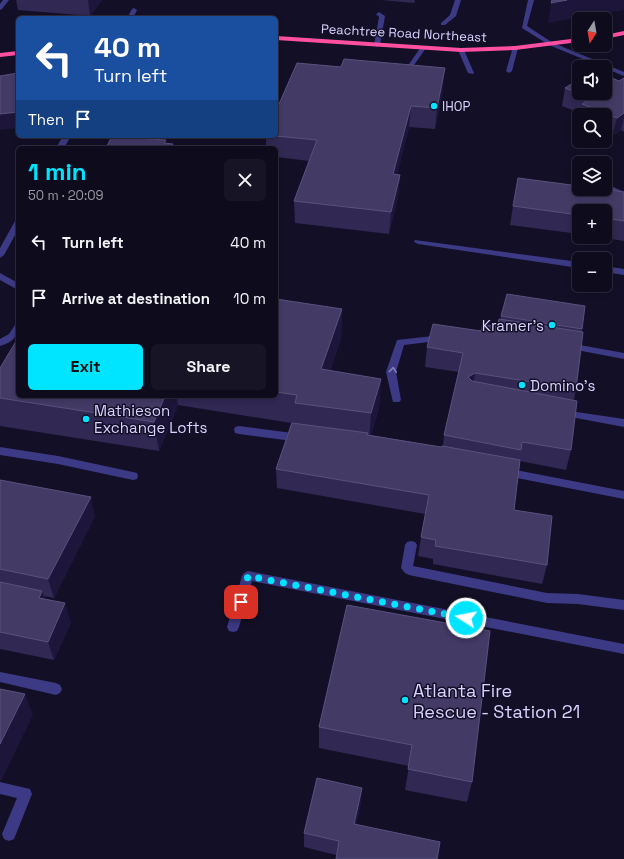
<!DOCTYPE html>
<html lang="en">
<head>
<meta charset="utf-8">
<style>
	:root { --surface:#0e0b1c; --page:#171425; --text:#f1f3f6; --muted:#9b9ba3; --line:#2e2b3b; --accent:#00e5ff }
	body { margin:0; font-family:"Space Grotesk",sans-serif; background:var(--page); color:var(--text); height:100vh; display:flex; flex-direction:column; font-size:15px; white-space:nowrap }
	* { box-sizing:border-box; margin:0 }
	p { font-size:13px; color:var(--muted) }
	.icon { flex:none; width:22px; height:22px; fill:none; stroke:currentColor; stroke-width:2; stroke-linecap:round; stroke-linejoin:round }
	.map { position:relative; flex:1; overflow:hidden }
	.drawer { position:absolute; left:16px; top:146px; width:262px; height:252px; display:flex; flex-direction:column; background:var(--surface); border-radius:6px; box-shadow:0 2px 6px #0003,0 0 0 1px var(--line) }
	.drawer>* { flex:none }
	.hud { position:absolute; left:16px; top:16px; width:262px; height:122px; border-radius:6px; box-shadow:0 2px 6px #0003,0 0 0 1px var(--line); background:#1a4fa0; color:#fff; overflow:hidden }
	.needle { width:26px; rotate:191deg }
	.fabs { position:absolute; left:572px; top:12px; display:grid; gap:8px }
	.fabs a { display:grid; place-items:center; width:40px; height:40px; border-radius:6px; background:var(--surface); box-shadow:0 2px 6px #0003,0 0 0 1px var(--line); font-size:20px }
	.pin { position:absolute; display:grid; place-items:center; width:34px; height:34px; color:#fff; margin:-17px; border-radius:8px; box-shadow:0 2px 6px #0006 }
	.me { position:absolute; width:44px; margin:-22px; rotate:281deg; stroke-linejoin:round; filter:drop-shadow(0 0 3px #0008) }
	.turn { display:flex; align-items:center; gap:14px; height:84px; padding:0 12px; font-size:18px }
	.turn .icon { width:52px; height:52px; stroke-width:2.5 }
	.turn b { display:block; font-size:28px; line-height:34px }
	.then { display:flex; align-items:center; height:38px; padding:0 12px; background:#0003; gap:8px; font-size:15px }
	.round { display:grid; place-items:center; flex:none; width:42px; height:42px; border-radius:6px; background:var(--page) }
	.overview { display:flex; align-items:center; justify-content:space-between; height:68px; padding:0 12px }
	h1 { font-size:24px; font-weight:700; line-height:30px; color:var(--accent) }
	.primary-button { display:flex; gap:8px; margin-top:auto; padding:8px 12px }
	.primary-button a { flex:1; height:46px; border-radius:6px; background:var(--accent); color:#111; font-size:16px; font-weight:700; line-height:46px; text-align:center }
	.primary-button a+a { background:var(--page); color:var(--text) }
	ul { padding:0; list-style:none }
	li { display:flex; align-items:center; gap:12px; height:56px; padding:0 12px }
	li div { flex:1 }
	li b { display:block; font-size:15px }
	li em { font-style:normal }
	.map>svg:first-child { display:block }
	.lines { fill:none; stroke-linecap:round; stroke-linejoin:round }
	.lane { fill:#3d3a85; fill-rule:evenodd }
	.street { fill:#3d3a85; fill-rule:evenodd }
	.highway { fill:#ff4fa3; fill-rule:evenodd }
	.wall { fill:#312854 }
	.shaded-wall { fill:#1d163a }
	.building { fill:#433a66; stroke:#5a527e }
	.oneway { stroke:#837fbc }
	.route { stroke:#00e5ff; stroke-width:7; stroke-dasharray:0 12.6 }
	.poi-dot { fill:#00e5ff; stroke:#130f26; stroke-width:1.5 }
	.labels { text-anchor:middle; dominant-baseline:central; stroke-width:3; stroke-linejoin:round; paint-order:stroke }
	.far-street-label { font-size:13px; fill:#d9d4ff; stroke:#130f26 }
	.far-poi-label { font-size:13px; fill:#d9d4ff; stroke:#130f26; text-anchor:start }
	.poi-label { font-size:15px; fill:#d9d4ff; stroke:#130f26; text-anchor:start }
	.near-poi-label { font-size:18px; fill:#d9d4ff; stroke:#130f26; text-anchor:start }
</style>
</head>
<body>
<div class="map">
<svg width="624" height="859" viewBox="0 0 624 859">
	<rect width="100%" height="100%" fill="#130f26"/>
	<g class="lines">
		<!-- lane -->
		<g class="lane">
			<polygon points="455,0 461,0 456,16 445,25 441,25 441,23 450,15"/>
			<polygon points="134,8 137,10 133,18 127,18 132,9"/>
			<polygon points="379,12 385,16 380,45 377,47 374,45 379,17 376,14"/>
			<polygon points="421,47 426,48 407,75 403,75 402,74"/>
			<polygon points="513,47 518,48 512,71 509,73 506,71"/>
			<polygon points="459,49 464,50 474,73 473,74 468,73 458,50"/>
			<polygon points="57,146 75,146 79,148 56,148"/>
			<polygon points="605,183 624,192 624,197 605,188"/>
			<polygon points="415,240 579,262 579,268 418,244 414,242"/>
			<polygon points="605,266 624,269 624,275 605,272"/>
			<polygon points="0,273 18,283 18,290 0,280"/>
			<path d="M18 324C18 337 13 342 0 346V339L9 334 15 325Z"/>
			<polygon points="442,335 447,338 445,340 404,345 396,372 401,400 399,402 393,402 386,372 397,340"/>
			<polygon points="569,343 624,353 624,359 566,348 564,346"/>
			<polygon points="563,410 624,419 624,427 560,415 558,413 560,411"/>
			<polygon points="239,426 300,434 304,435 305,438 304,441 300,442 239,434 235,433 234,430 235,427"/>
			<polygon points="0,447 58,456 133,472 137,473 138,476 137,479 133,480 58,464 0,455"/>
			<polygon points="505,468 624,491 624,499 501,475 500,472 501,469"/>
			<polygon points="411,541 415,542 417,545 413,566 547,593 578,594 624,600 624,610 578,604 547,603 409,575 405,573 401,568 405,545 407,542"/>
			<polygon points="248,571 624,644 624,654 252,581 239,627 237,631 233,632 229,631 227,627 242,576 244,573"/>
			<polygon points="0,672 56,683 60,685 62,689 60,693 56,695 0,682"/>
			<polygon points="0,782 30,789 32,794 14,839 9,841 4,839 2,834 17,798 0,794"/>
		</g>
		<!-- street -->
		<g class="street">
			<polygon points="3,0 9,0 2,9 0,10 0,4"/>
			<polygon points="528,0 534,0 527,26 553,43 624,72 624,76 549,45 522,28"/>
			<polygon points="63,136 71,136 64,148 56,148"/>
			<polygon points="15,221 18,221 18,230 4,255 0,258 0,248"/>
		</g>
		<!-- highway -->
		<g class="highway">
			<polygon points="624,31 624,35 605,39 605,35"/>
			<polygon points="276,36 461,48 515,46 579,38 579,42 515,50 461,52 276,40"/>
			<polygon points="18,51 18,55 0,57 0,53"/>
		</g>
	</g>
	<!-- wall -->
	<g class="wall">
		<polygon points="16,0 102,0 90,16 18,10"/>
		<polygon points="381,0 415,0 414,3"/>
		<polygon points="624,78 624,132 621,130 612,136 605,133 605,115 580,115 580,113 562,106 565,88 619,81"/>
		<polygon points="443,89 435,129 409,127 397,174 400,175 398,197 389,234 295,223 294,201 309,161 276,157 276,148 266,148 266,136 276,136"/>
		<polygon points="624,192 624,241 598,237 605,237 605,211 579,211 579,234 510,225 513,206"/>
		<polygon points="276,299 342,309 341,338 330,371 381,379 379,408 371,435 441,447 443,446 444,435 459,372 425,367 427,347 497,327 500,320 501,316 582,329 576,389 574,400 571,450 566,470 520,461 514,510 547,565 542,584 433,564 433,559 418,556 421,537 425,514 277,488 276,469 291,423 178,405 159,451 0,426 0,368 18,396 276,396"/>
		<polygon points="0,480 95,516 54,598 44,596 45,599 71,622 54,660 0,649"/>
		<polygon points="347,605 472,782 467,802 405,790 409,766 319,748 319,727"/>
		<polygon points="361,803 356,824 336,855 304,847 304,833"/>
	</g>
	<!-- shaded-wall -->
	<g class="shaded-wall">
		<polygon points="88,0 102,0 90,16"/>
		<polygon points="567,0 624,0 624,10 548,23 551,3"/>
		<polygon points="445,68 443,89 435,129 437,108"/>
		<polygon points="411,106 409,127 392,196 393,174"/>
		<polygon points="18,112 18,128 0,130 0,114"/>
		<polygon points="624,113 624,117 621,130 612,136 617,118"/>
		<polygon points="400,175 398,197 389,234 391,212"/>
		<polygon points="342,309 341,338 321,399 321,369"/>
		<polygon points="475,373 472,393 468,377"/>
		<polygon points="381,379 379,408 369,442 371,413"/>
		<polygon points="165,396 177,396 178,405 159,451 154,422"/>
		<polygon points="91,497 95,516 54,598 48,579"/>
		<polygon points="42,591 48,610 39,598"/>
		<polygon points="65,603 71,622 54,660 48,642"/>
		<polygon points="25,694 33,715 1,781 0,781 0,744"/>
		<polygon points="362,788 361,803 353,839 354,824"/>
	</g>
	<!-- building -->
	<g class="building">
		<polygon points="552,0 567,0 551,3"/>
		<polygon points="344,59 445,68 437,108 411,106 393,174 400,175 391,212 294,201 317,140 276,136 276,111 297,63 341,67"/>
		<polygon points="18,73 18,112 0,114 0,76"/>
		<polygon points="605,75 619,81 624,78 624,113 617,118 582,104 591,98 565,88 579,79 579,93 605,93"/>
		<polygon points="112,136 166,140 164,143 173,144 171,148 106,148"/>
		<polygon points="518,178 579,186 579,189 604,189 624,192 624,221 605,218 605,211 579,211 579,215 513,206"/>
		<polygon points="507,294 585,306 582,329 501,316"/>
		<polygon points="276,299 342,309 321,369 381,379 371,413 295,403 297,395 276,392"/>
		<polygon points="499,319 583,332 576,389 475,373 468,377 472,381 577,401 571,450 522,442 521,450 444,435 463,353 427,347 433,324 481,331 483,324 497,327"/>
		<polygon points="18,338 18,396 165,396 154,422 0,398 0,368"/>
		<polygon points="292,423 368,433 367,435 441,447 442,446 520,460 514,510 552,516 547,565 435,546 436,540 421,537 429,495 276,469"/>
		<polygon points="0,480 91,497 48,579 0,569"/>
		<polygon points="0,582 42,591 39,598 65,603 48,642 0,632"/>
		<polygon points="347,605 490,631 472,782 408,769 412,745 319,727"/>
		<polygon points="0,689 25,694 0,744"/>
		<polygon points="317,778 362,788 354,824 440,842 437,859 336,859 339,841 304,833"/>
	</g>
	<!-- one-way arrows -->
	<defs><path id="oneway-chevron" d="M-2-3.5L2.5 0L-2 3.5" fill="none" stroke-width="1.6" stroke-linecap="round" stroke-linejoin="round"/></defs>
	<use class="oneway" href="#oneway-chevron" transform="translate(393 370) rotate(-84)"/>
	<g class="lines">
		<!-- route -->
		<polyline class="route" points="241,602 248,576 466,618"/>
	</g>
	<!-- markers -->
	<g class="poi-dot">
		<circle cx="434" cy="106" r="4"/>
		<circle cx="552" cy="325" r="4"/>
		<circle cx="522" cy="385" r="4"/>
		<circle cx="86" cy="419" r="4"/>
		<circle cx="405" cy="700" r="4"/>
	</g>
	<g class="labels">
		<!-- far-street labels -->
		<g class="far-street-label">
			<text transform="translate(404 33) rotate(3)">Peachtree Road Northeast</text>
		</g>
		<!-- far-poi labels -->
		<g class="far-poi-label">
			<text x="442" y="106">IHOP</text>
		</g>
		<!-- poi labels -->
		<g class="poi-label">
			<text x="544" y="325" text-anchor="end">Kramer's</text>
			<text x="530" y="385">Domino's</text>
			<text x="94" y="410">Mathieson<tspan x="94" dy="17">Exchange Lofts</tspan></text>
		</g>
		<!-- near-poi labels -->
		<g class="near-poi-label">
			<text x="413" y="690">Atlanta Fire<tspan x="413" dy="21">Rescue - Station 21</tspan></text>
		</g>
	</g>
</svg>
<div class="fabs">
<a><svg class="needle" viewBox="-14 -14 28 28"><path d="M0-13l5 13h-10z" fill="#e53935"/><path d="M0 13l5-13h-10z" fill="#9b9ba3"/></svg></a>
<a><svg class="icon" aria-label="sound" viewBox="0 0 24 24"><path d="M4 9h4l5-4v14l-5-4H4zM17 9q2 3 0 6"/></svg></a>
<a><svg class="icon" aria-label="search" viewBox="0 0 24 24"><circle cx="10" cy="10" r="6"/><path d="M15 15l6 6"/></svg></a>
<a><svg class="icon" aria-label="layers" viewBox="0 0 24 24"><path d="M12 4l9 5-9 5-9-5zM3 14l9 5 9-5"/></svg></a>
<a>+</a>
<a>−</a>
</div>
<div class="pin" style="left:241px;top:602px;background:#d93025"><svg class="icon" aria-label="arrive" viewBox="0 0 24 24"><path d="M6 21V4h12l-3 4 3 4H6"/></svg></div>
<svg class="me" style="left:466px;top:618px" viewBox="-20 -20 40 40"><circle r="17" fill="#00e5ff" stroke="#fff" stroke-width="3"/><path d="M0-11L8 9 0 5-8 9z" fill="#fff"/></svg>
<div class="hud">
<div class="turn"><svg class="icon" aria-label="left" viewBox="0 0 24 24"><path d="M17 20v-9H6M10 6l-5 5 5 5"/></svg><div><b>40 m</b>Turn left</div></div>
<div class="then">Then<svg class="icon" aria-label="arrive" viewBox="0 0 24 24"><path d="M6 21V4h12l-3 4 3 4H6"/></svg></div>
</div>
<section class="drawer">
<div class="overview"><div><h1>1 min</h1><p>50 m · 20:09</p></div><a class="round"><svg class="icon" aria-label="close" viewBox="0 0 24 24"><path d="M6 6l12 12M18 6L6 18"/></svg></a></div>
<ul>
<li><svg class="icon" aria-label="left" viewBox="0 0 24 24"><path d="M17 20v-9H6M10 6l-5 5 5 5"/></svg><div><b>Turn left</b></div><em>40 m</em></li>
<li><svg class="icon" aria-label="arrive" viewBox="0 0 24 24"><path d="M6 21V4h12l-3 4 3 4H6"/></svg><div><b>Arrive at destination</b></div><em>10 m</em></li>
</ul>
<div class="primary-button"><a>Exit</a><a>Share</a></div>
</section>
</div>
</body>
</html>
